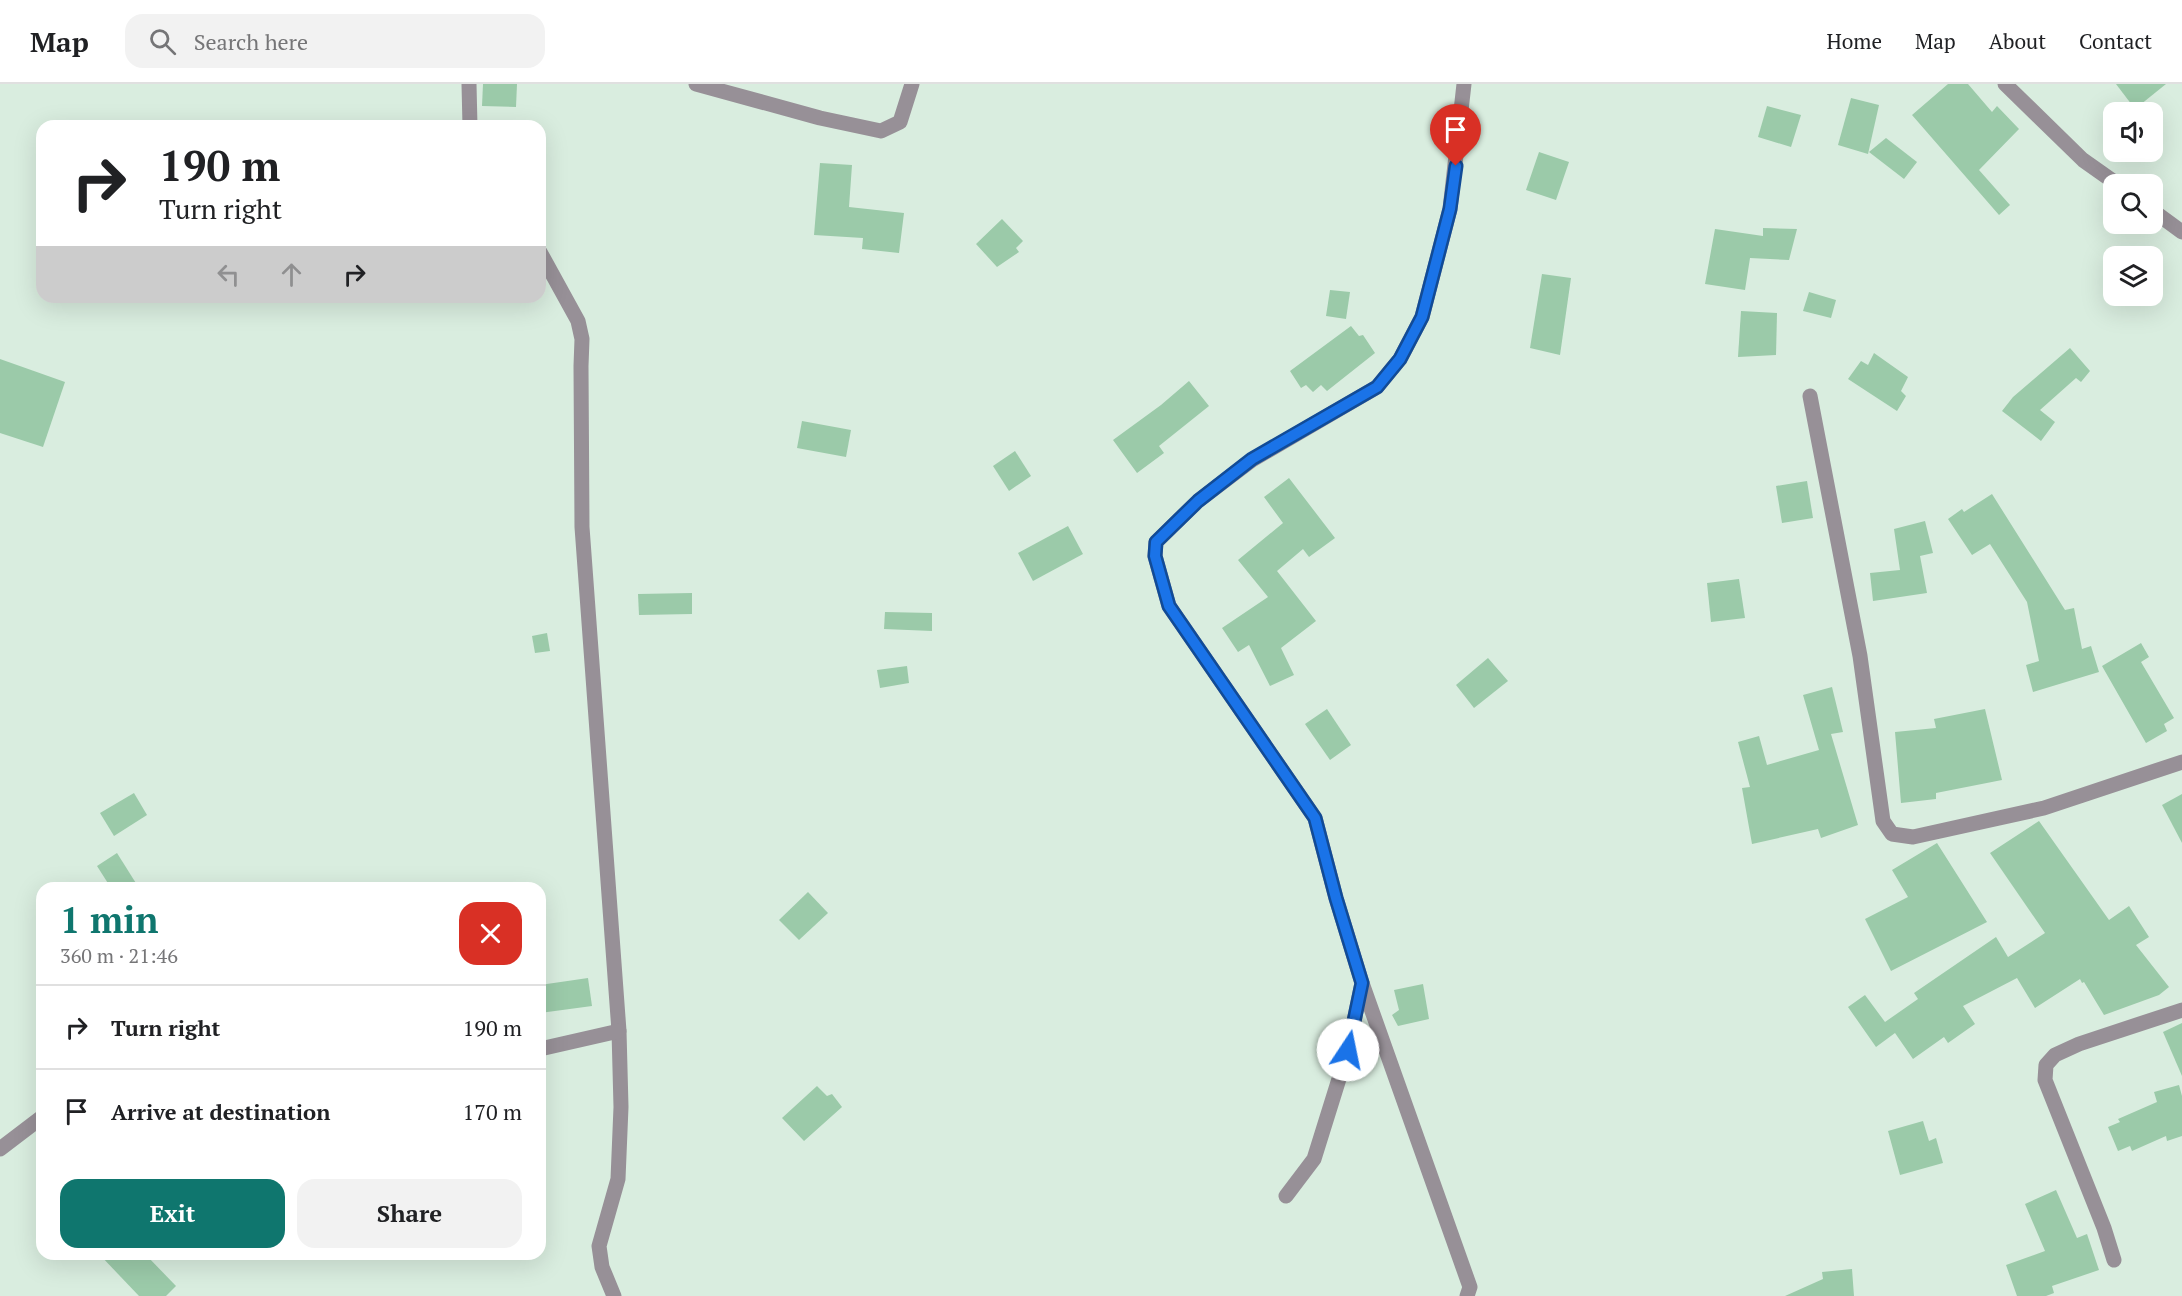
<!DOCTYPE html>
<html lang="en">
<head>
<meta charset="utf-8">
<style>
	:root { --surface:#fff; --page:#f2f2f2; --text:#202124; --muted:#757577; --line:#e0e0e0; --accent:#0f766e }
	body { margin:0; font-family:"PT Serif",serif; background:var(--page); color:var(--text); height:100vh; display:flex; flex-direction:column; font-size:22px; white-space:nowrap }
	* { box-sizing:border-box; margin:0 }
	p { font-size:20px; color:var(--muted) }
	.icon { flex:none; width:33px; height:33px; fill:none; stroke:currentColor; stroke-width:2; stroke-linecap:round; stroke-linejoin:round }
	.map { position:relative; flex:1; overflow:hidden }
	.side { position:absolute; left:36px; top:798px; width:510px; height:378px; display:flex; flex-direction:column; background:var(--surface); border-radius:18px; box-shadow:0 6px 24px #0002 }
	.side>* { flex:none }
	.guide { position:absolute; left:36px; top:36px; width:510px; height:183px; border-radius:18px; box-shadow:0 6px 24px #0002; background:#fff; color:var(--text); overflow:hidden }
	.buttons { position:absolute; left:2103px; top:18px; display:grid; gap:12px }
	.buttons a { display:grid; place-items:center; width:60px; height:60px; border-radius:12px; background:var(--surface); box-shadow:0 6px 24px #0002; font-size:30px }
	.pin { position:absolute; display:grid; place-items:center; width:51px; height:51px; color:#fff; margin:-62px -26px; border-radius:50% 50% 50% 0; rotate:-45deg; box-shadow:0 0 6px #0007 }
	.pin .icon { rotate:45deg }
	.me { position:absolute; width:66px; margin:-33px; rotate:11deg; stroke-linejoin:round; filter:drop-shadow(0 0 4px #0008) }
	.turn { display:flex; align-items:center; gap:21px; height:126px; padding:0 24px; font-size:27px }
	.turn .icon { width:78px; height:78px; stroke-width:2.5 }
	.turn b { display:block; font-size:42px; line-height:51px }
	.lanes { display:flex; align-items:center; height:57px; padding:0 24px; background:#0003; justify-content:center; gap:30px; direction:ltr }
	.lanes .off { opacity:.35 }
	.round { display:grid; place-items:center; flex:none; width:63px; height:63px; border-radius:18px; background:var(--page) }
	.head { display:flex; align-items:center; justify-content:space-between; height:102px; padding:0 24px }
	h1 { font-size:36px; font-weight:700; line-height:45px; color:var(--accent) }
	.primary-button { display:flex; gap:12px; margin-top:auto; padding:12px 24px }
	.primary-button a { flex:1; height:69px; border-radius:18px; background:var(--accent); color:#fff; font-size:24px; font-weight:700; line-height:69px; text-align:center }
	.primary-button a+a { background:var(--page); color:var(--text) }
	ul { padding:0; list-style:none }
	li { display:flex; align-items:center; gap:18px; height:84px; padding:0 24px; border-top:2px solid var(--line) }
	li div { flex:1 }
	li b { display:block; font-size:22px }
	li em { font-style:normal }
	header { display:flex; align-items:center; gap:36px; box-sizing:border-box; height:84px; padding:0 30px; background:var(--surface); border-bottom:2px solid var(--line) }
	header strong { font-size:28px }
	nav { display:flex; gap:33px; margin-inline-start:auto; font-size:21px }
	.search { width:420px; height:54px; background:var(--page); display:flex; align-items:center; gap:15px; box-sizing:border-box; padding:0 21px; border-radius:18px; color:var(--muted); font-size:22px }
	.map>svg:first-child { display:block }
	.building { fill:#9bcaa9 }
	.lines { fill:none; stroke-linecap:round; stroke-linejoin:round }
	.street { stroke:#979097; stroke-width:15 }
	.route-casing { stroke:#114b97; stroke-width:15 }
	.route { stroke:#1a73e8; stroke-width:10 }
</style>
</head>
<body>
<header>
<strong>Map</strong>
<div class="search"><svg class="icon" aria-label="search" viewBox="0 0 24 24"><circle cx="10" cy="10" r="6"/><path d="M15 15l6 6"/></svg>Search here</div>
<nav><a>Home</a><a>Map</a><a>About</a><a>Contact</a></nav>
</header>
<div class="map">
<svg width="2182" height="1212" viewBox="0 0 2182 1212">
	<rect width="100%" height="100%" fill="#d9eddf"/>
	<!-- building -->
	<g class="building">
		<polygon points="483,0 517,0 516,23 482,22"/>
		<polygon points="1948,0 1968,0 1992,28 1997,22 2019,45 1979,86 2010,121 1999,131 1912,31"/>
		<polygon points="2116,0 2166,0 2135,25"/>
		<polygon points="1851,14 1879,21 1868,70 1838,61"/>
		<polygon points="1767,22 1801,31 1791,63 1758,53"/>
		<polygon points="1886,54 1917,78 1904,95 1869,68"/>
		<polygon points="1539,68 1569,78 1556,116 1526,106"/>
		<polygon points="820,79 852,81 849,123 904,129 899,169 862,165 863,154 814,151"/>
		<polygon points="1002,135 1023,157 1016,164 1019,168 997,183 976,160"/>
		<polygon points="1763,144 1797,145 1789,176 1750,174 1745,206 1705,200 1715,145 1763,152"/>
		<polygon points="1542,190 1571,194 1560,271 1530,264"/>
		<polygon points="1330,206 1350,208 1346,235 1326,232"/>
		<polygon points="1809,208 1836,216 1831,234 1803,227"/>
		<polygon points="1741,227 1777,229 1776,271 1738,273"/>
		<polygon points="1351,242 1359,252 1363,251 1375,269 1327,307 1321,301 1313,308 1306,301 1301,304 1290,287"/>
		<polygon points="2070,264 2090,287 2081,298 2076,294 2040,326 2055,338 2041,357 2002,327 2013,313"/>
		<polygon points="1874,269 1908,293 1901,307 1906,312 1897,327 1848,295 1861,277 1868,281"/>
		<polygon points="0,275 65,298 43,363 0,349"/>
		<polygon points="1189,297 1209,322 1159,362 1164,369 1137,389 1113,356 1161,321"/>
		<polygon points="802,337 851,346 846,373 797,364"/>
		<polygon points="1015,367 1031,392 1009,407 993,382"/>
		<polygon points="1289,394 1335,454 1309,473 1303,465 1277,487 1316,537 1281,564 1294,591 1270,602 1249,561 1238,568 1222,544 1268,513 1238,476 1283,439 1264,413"/>
		<polygon points="1807,397 1813,434 1782,439 1776,402"/>
		<polygon points="1992,410 2065,526 2074,524 2082,565 2091,562 2099,588 2033,608 2026,581 2039,577 2027,518 1990,460 1972,471 1948,435 1962,425 1964,428"/>
		<polygon points="1925,437 1933,469 1920,472 1927,509 1873,517 1870,489 1900,486 1894,445"/>
		<polygon points="1068,442 1083,470 1033,497 1018,469"/>
		<polygon points="1739,495 1745,534 1711,538 1707,499"/>
		<polygon points="692,509 692,530 639,531 638,510"/>
		<polygon points="885,528 932,529 932,547 884,545"/>
		<polygon points="547,549 550,567 535,569 532,552"/>
		<polygon points="2141,559 2149,573 2141,578 2174,634 2164,640 2167,647 2146,659 2102,582"/>
		<polygon points="1488,574 1508,597 1474,624 1456,601"/>
		<polygon points="907,582 909,599 880,604 877,586"/>
		<polygon points="1832,603 1843,648 1831,650 1858,741 1821,754 1818,745 1752,760 1742,704 1750,703 1738,658 1759,652 1767,681 1819,666 1803,611"/>
		<polygon points="1327,625 1351,661 1330,676 1305,640"/>
		<polygon points="1985,625 2002,696 1936,709 1936,715 1901,719 1895,648 1936,644 1934,635"/>
		<polygon points="134,709 147,731 114,752 100,729"/>
		<polygon points="2182,710 2182,759 2162,721"/>
		<polygon points="2039,737 2109,836 2129,822 2149,853 2136,861 2169,903 2159,911 2104,931 2084,898 2082,899 2080,895 2035,924 2017,894 1963,922 1975,940 1948,959 1944,953 1913,975 1895,949 1876,963 1848,923 1865,911 1885,938 1918,915 1914,909 1996,853 2008,873 2045,849 1990,769"/>
		<polygon points="1937,759 1987,838 1891,887 1865,835 1908,813 1892,786"/>
		<polygon points="117,769 139,804 111,804 97,782"/>
		<polygon points="808,808 828,829 799,856 779,836"/>
		<polygon points="588,894 592,922 540,929 540,901"/>
		<polygon points="1423,900 1429,935 1398,942 1392,931 1399,926 1394,906"/>
		<polygon points="2182,939 2182,992 2163,948"/>
		<polygon points="2179,1001 2182,1012 2182,1052 2167,1057 2166,1052 2132,1067 2130,1062 2118,1067 2108,1043 2120,1038 2118,1035 2157,1018 2154,1008"/>
		<polygon points="817,1002 827,1012 832,1010 842,1023 804,1057 782,1034"/>
		<polygon points="1923,1037 1929,1057 1936,1054 1943,1079 1900,1091 1888,1047"/>
		<polygon points="2056,1106 2077,1154 2087,1150 2099,1186 2052,1202 2054,1209 2046,1212 2017,1212 2006,1181 2045,1167 2025,1120"/>
		<polygon points="99,1170 145,1170 176,1202 166,1212 139,1212"/>
		<polygon points="1852,1185 1854,1212 1785,1212 1823,1195 1822,1188"/>
	</g>
	<g class="lines">
		<!-- street -->
		<g class="street">
			<polyline points="469,0 470,42"/>
			<polyline points="696,0 820,34 881,47 900,38 912,0"/>
			<polyline points="2005,0 2083,76 2117,100"/>
			<polyline points="2152,126 2182,148"/>
			<polyline points="540,168 578,237 582,255 581,282 582,443 619,947 621,1023 618,1095 599,1162 602,1183 614,1212"/>
			<polyline points="1810,312 1860,572 1883,737 1892,750 1913,753 2044,724 2182,678"/>
			<polyline points="1362,899 1470,1203 1467,1212"/>
			<polyline points="540,965 619,947"/>
			<polyline points="0,1065 42,1033"/>
			<polyline points="1286,1112 1314,1075 1348,966 1362,899 1336,814 1315,734 1169,522 1155,472 1156,458 1198,417 1252,376 1377,303 1400,275 1422,233 1450,125 1464,0"/>
			<polyline points="2114,1176 2104,1144 2045,996 2046,981 2055,971 2079,960 2182,926"/>
		</g>
	</g>
	<g class="lines">
		<defs>
			<polyline id="route" points="1348,966 1362,899 1336,814 1315,734 1169,522 1155,472 1156,458 1198,417 1252,375 1377,303 1400,275 1422,233 1450,125 1456,82"/>
		</defs>
		<!-- route casing -->
		<use href="#route" class="route-casing"/>
		<!-- route -->
		<use href="#route" class="route"/>
	</g>
</svg>
<div class="buttons">
<a><svg class="icon" aria-label="sound" viewBox="0 0 24 24"><path d="M4 9h4l5-4v14l-5-4H4zM17 9q2 3 0 6"/></svg></a>
<a><svg class="icon" aria-label="search" viewBox="0 0 24 24"><circle cx="10" cy="10" r="6"/><path d="M15 15l6 6"/></svg></a>
<a><svg class="icon" aria-label="layers" viewBox="0 0 24 24"><path d="M12 4l9 5-9 5-9-5zM3 14l9 5 9-5"/></svg></a>
</div>
<div class="pin" style="left:1456px;top:82px;background:#d93025"><svg class="icon" aria-label="arrive" viewBox="0 0 24 24"><path d="M6 21V4h12l-3 4 3 4H6"/></svg></div>
<svg class="me" style="left:1348px;top:966px" viewBox="-20 -20 40 40"><circle r="19" fill="#fff"/><path d="M0-13L10 11 0 6-10 11z" fill="#1a73e8"/></svg>
<div class="guide">
<div class="turn"><svg class="icon" aria-label="right" viewBox="0 0 24 24"><path d="M7 20v-9h11M14 6l5 5-5 5"/></svg><div><b>190 m</b>Turn right</div></div>
<div class="lanes"><svg class="icon off" aria-label="left" viewBox="0 0 24 24"><path d="M17 20v-9H6M10 6l-5 5 5 5"/></svg><svg class="icon off" aria-label="ahead" viewBox="0 0 24 24"><path d="M12 20V5M6 11l6-6 6 6"/></svg><svg class="icon" aria-label="right" viewBox="0 0 24 24"><path d="M7 20v-9h11M14 6l5 5-5 5"/></svg></div>
</div>
<section class="side">
<div class="head"><div><h1>1 min</h1><p>360 m · 21:46</p></div><a class="round" style="background:#d93025;color:#fff"><svg class="icon" aria-label="close" viewBox="0 0 24 24"><path d="M6 6l12 12M18 6L6 18"/></svg></a></div>
<ul>
<li><svg class="icon" aria-label="right" viewBox="0 0 24 24"><path d="M7 20v-9h11M14 6l5 5-5 5"/></svg><div><b>Turn right</b></div><em>190 m</em></li>
<li><svg class="icon" aria-label="arrive" viewBox="0 0 24 24"><path d="M6 21V4h12l-3 4 3 4H6"/></svg><div><b>Arrive at destination</b></div><em>170 m</em></li>
</ul>
<div class="primary-button"><a>Exit</a><a>Share</a></div>
</section>
</div>
</body>
</html>
